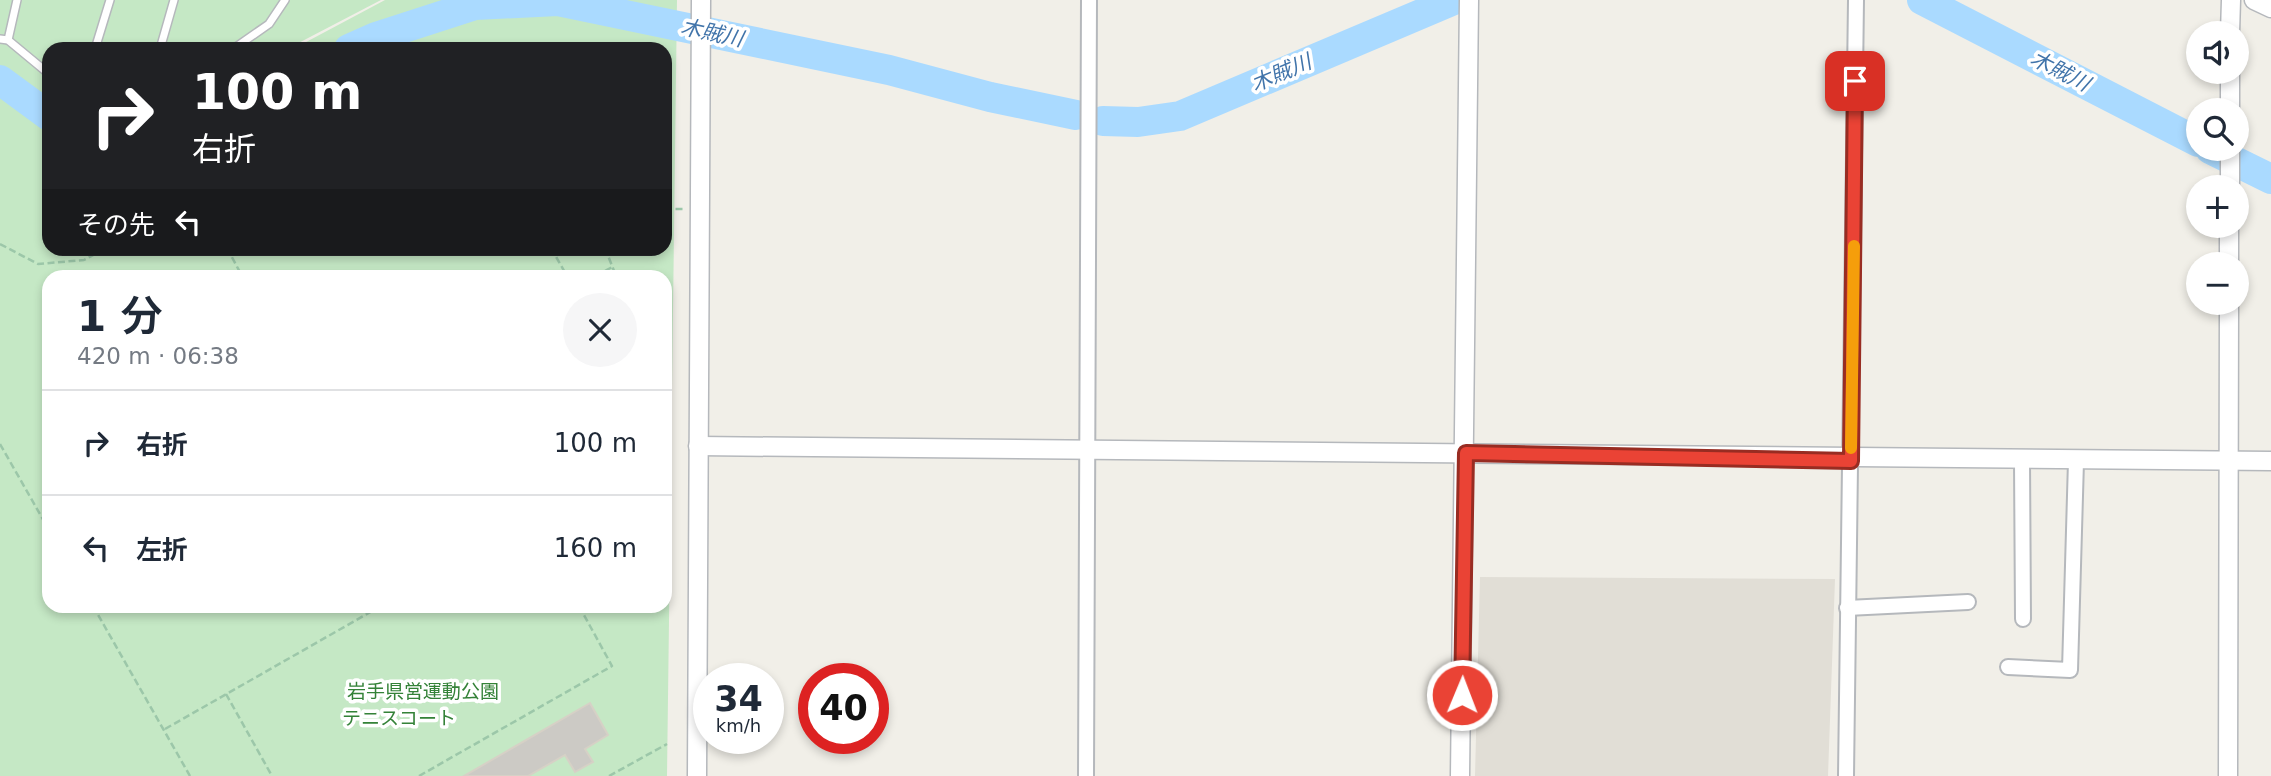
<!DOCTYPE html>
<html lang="ja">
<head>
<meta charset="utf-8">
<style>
	:root { --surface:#fff; --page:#f6f6f7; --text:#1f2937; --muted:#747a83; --line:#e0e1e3 }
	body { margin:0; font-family:"DejaVu Sans","Noto Sans JP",sans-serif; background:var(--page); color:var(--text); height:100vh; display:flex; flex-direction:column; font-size:26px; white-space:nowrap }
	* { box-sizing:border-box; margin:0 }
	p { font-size:23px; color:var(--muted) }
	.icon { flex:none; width:38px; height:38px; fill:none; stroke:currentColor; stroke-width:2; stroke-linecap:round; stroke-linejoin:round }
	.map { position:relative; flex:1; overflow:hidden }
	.side { position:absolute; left:42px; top:270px; width:630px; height:343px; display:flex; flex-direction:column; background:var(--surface); border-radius:21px; box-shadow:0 4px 10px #0003 }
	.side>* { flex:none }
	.guide { position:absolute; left:42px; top:42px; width:630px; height:214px; border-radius:21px; box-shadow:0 4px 10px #0003; background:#202124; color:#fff; overflow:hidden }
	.fabs { position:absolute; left:2186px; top:21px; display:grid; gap:14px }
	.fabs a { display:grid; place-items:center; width:63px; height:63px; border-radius:50%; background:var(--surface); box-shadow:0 4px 10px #0003; font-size:35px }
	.speed { position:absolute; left:693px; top:663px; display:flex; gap:14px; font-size:35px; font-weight:700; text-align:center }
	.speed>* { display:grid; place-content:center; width:91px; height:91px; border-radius:50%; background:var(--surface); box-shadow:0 4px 10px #0003; line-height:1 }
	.speed small { font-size:18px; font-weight:400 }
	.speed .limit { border:10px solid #d22; background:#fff; color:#111 }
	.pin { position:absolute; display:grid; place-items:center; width:60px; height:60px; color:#fff; margin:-30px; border-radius:14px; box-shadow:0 4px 10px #0006 }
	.me { position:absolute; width:77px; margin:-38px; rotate:1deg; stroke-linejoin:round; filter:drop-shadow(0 0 5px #0008) }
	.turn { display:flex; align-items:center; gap:24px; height:147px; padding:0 35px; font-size:32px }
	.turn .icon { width:91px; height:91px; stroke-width:2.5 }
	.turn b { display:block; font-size:49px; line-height:60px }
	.then { display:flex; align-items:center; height:66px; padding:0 35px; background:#0003; gap:14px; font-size:26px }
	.round { display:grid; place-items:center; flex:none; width:74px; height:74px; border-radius:37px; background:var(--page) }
	.headline { display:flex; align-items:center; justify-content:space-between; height:119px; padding:0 35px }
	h1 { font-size:42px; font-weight:600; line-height:52px }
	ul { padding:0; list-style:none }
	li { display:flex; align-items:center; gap:21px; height:105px; padding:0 35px; border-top:2px solid var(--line) }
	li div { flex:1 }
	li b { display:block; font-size:26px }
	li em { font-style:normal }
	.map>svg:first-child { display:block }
	.education { fill:#e1ded6 }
	.green { fill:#c5e8c5; fill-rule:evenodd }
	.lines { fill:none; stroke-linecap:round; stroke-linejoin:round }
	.river { stroke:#aadaff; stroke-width:30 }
	.building { fill:#cccac5; stroke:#d6d1c6; stroke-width:2 }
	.service-casing { stroke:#b5b8bc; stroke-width:10 }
	.minor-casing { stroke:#b5b8bc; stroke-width:18 }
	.tertiary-casing { stroke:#b5b8bc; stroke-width:21 }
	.path { stroke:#9cc7a9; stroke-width:2.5; stroke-dasharray:7 3.5; stroke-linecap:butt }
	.service { stroke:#fff; stroke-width:7 }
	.minor { stroke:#fff; stroke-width:14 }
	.tertiary { stroke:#fff; stroke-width:18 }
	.route-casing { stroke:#982c22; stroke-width:18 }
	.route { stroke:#ea4335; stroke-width:12 }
	.slow { stroke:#f59e0b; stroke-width:12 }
	.labels { text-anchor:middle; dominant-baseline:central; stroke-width:7; stroke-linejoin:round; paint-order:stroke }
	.park-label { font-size:19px; fill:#348238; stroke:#fff }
	.water-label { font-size:21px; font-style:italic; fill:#4174aa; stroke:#fff }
</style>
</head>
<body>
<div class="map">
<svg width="2271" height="776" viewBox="0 0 2271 776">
	<rect width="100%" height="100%" fill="#f1efe8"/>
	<!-- education -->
	<polygon class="education" points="1480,577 1835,579 1828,776 1475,776"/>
	<!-- green -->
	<g class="green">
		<polygon points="0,0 381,0 287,49 49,49 49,110 0,71"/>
		<path d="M385 0H677L667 776H0V75L49 115V248H665V49H293ZM49 276H665V606H49Z"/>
	</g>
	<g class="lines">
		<!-- river -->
		<g class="river">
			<polyline points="1922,0 2198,142"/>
			<polyline points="349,49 376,37 475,5 558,1 889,70 990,97 1076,115"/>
			<polyline points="0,80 49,116"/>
			<polyline points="1103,121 1138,122 1180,116 1454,0"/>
			<polyline points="2210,149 2271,179"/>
		</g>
	</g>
	<!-- building -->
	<polygon class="building" points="590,703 608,735 585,749 593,762 575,772 565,755 528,776 464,776"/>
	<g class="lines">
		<defs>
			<g id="service">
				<polyline points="0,39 8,40 49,74"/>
				<polyline points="8,40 17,0"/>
				<polyline points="95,49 110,0"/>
				<polyline points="160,49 174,0"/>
				<polyline points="233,49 269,24 285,0"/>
			</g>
			<g id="minor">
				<polyline points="2022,461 2023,619"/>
				<polyline points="1847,608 1968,602"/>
				<polyline points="2008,667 2070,670 2076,461"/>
				<polyline points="1086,776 1089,0"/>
				<polyline points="1846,776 1856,0"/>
			</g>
			<g id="tertiary">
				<polyline points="2254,0 2271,8"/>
				<polyline points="2230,33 2231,0"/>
				<polyline points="2230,110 2230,72"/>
				<polyline points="2230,187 2230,149"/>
				<polyline points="2229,264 2229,226"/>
				<path d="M698 446C1223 452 1747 460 2271 461"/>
				<polyline points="697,776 701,0"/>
				<polyline points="1460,776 1469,0"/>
				<polyline points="2228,776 2229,303"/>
			</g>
		</defs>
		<!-- service casing -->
		<use href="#service" class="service-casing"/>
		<!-- minor casing -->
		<use href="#minor" class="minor-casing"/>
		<!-- tertiary casing -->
		<use href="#tertiary" class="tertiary-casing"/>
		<!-- path -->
		<g class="path">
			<polyline points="665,209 683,209"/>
			<polyline points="0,244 38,264 84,260 106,248"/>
			<polyline points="227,248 242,276"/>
			<polyline points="551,248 567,276"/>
			<polyline points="605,248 616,276"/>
			<polyline points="596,276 614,266"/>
			<polyline points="0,444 49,530"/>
			<polyline points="93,606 190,776"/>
			<polyline points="226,694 272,776"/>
			<polyline points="165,729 381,606"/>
			<polyline points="419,776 612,666 579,606"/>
			<polyline points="609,776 667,744"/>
		</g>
		<!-- service -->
		<use href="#service" class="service"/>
		<!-- minor -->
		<use href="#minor" class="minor"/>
		<!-- tertiary -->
		<use href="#tertiary" class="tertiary"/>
	</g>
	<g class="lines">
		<defs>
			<polyline id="route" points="1462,695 1466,453 1851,461 1855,81"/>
		</defs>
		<!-- route casing -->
		<use href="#route" class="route-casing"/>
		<!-- route -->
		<use href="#route" class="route"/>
		<!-- slow -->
		<polyline class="slow" points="1851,448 1854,246"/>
	</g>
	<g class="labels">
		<!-- park labels -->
		<g class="park-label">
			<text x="423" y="691">岩手県営運動公園</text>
			<text x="399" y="718">テニスコート</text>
		</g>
		<!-- water labels -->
		<g class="water-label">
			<text transform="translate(712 33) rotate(12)">木賊川</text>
			<text transform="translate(2060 71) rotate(27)">木賊川</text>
			<text transform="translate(1281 73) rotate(-23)">木賊川</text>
		</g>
	</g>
</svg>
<div class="fabs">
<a><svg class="icon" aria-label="sound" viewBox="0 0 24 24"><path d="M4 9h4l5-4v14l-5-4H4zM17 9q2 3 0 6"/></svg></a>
<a><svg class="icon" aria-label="search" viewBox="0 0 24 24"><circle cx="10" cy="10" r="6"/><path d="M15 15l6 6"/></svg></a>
<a>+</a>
<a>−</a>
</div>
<div class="speed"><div>34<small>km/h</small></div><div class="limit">40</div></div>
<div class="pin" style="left:1855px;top:81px;background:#d93025"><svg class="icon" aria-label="arrive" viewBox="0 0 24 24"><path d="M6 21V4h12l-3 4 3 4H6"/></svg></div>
<svg class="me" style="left:1462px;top:695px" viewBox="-20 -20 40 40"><circle r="17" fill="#ea4335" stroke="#fff" stroke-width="3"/><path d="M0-11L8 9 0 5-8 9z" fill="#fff"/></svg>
<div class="guide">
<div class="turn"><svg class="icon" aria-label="right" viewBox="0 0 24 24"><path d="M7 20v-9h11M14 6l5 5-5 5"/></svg><div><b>100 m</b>右折</div></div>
<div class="then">その先<svg class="icon" aria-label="left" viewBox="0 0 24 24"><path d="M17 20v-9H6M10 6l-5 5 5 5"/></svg></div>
</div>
<section class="side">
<div class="headline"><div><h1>1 分</h1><p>420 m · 06:38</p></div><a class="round"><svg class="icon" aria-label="close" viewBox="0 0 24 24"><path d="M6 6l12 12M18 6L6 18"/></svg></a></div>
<ul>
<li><svg class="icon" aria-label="right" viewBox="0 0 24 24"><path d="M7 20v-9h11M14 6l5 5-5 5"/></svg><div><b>右折</b></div><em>100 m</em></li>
<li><svg class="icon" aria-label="left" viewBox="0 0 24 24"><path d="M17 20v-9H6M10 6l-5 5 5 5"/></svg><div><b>左折</b></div><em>160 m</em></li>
</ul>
</section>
</div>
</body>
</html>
